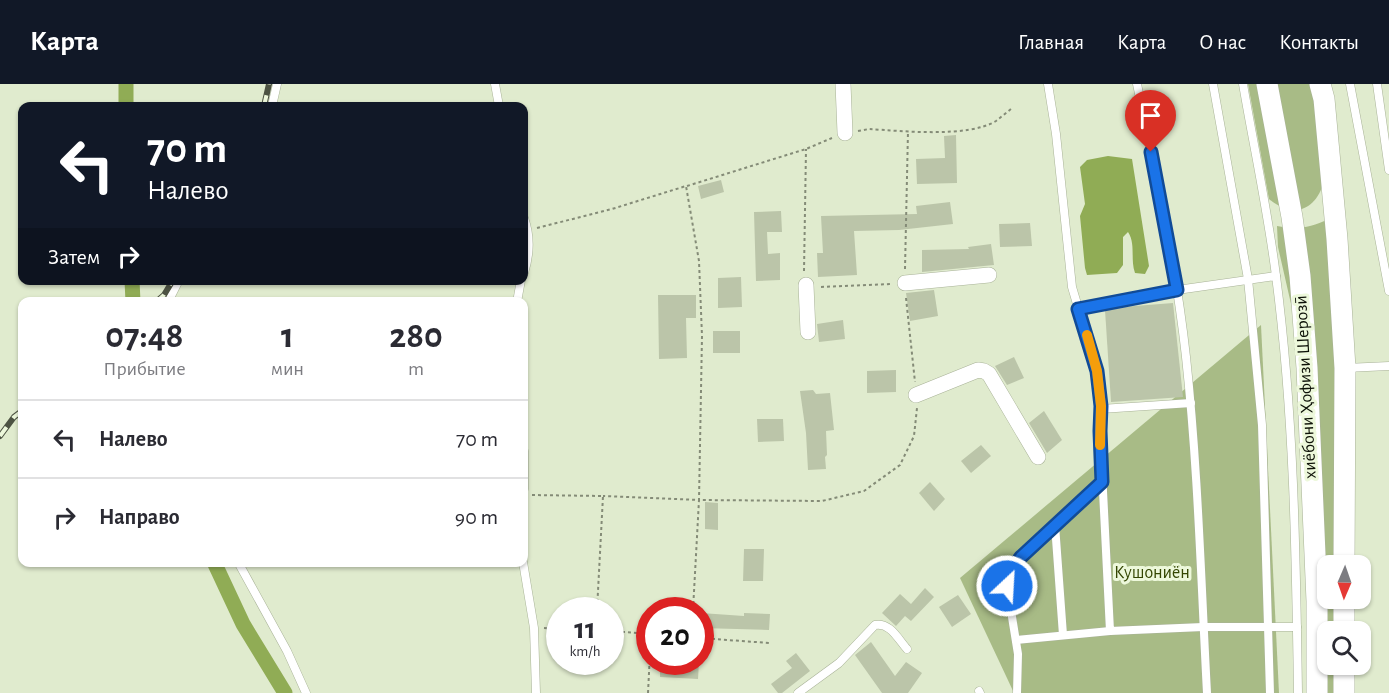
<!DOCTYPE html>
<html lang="ru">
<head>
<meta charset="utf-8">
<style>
	:root { --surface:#fff; --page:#f2f2f3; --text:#2b2b33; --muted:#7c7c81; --line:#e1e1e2; --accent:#111827 }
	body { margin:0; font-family:"Alegreya Sans",sans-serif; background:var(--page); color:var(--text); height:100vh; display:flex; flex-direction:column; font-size:22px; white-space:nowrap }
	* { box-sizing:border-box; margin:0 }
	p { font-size:20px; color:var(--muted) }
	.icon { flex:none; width:33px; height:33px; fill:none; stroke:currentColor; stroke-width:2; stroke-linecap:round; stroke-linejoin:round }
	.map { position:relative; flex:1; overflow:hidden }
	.panel { position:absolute; left:18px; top:213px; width:510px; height:270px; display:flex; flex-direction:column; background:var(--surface); border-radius:12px; box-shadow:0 2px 4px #0004 }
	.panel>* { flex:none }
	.banner { position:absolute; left:18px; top:18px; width:510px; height:183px; border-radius:12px; box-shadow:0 2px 4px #0004; background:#111827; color:#fff; overflow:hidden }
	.needle { width:39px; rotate:182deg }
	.fabs { position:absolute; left:1317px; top:471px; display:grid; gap:12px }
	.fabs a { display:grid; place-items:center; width:54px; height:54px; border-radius:12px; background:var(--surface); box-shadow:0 2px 4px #0004; font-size:30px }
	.speed { position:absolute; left:546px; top:513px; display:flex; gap:12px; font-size:30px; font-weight:700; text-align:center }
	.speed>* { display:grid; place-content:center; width:78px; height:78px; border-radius:50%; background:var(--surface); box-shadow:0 2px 4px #0004; line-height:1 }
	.speed small { font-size:15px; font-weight:400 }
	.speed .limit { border:9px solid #d22; background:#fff; color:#111 }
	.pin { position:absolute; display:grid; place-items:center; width:51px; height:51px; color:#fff; margin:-62px -26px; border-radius:50% 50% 50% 0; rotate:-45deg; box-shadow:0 0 6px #0007 }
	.pin .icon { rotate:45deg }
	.me { position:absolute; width:66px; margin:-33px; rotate:25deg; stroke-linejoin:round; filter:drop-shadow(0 0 4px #0008) }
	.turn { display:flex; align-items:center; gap:21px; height:126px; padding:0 30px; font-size:27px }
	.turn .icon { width:78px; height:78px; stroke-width:2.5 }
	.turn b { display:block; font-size:42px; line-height:51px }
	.then { display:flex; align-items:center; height:57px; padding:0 30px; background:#0003; gap:12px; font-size:22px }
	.eta { display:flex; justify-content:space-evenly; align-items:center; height:102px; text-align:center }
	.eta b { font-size:36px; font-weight:600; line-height:42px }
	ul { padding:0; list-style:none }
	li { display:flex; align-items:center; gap:18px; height:78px; padding:0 30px; border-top:2px solid var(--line) }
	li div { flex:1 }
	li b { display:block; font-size:22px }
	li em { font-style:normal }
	header { display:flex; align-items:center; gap:36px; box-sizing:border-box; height:84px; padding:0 30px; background:var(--accent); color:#fff }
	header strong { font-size:28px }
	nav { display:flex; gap:33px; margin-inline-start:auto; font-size:21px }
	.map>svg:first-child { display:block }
	.green { fill:#a8bb86 }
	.water { fill:#90ac55 }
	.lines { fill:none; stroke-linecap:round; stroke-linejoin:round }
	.canal { stroke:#90ac55; stroke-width:15 }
	.building { fill:#bbc5a9 }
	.service-casing { stroke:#a8b297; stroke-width:9 }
	.minor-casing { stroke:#a8b297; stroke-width:16 }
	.secondary-casing { stroke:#a8b297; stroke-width:22 }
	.path { stroke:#848b77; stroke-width:2; stroke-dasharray:3 3; stroke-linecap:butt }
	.service { stroke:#fff; stroke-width:8 }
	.minor { stroke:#fff; stroke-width:15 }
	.secondary { stroke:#fff; stroke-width:21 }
	.rail-casing { stroke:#4d5343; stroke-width:6 }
	.rail { stroke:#edf8db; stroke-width:4; stroke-dasharray:11; stroke-linecap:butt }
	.route-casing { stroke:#114b97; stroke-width:15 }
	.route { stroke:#1a73e8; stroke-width:10 }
	.slow { stroke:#f59e0b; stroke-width:10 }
	.labels { text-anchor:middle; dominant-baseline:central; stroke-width:6; stroke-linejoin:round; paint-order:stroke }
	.street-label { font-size:18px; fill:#0e1208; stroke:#edf8db }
	.park-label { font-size:18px; fill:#344602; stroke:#edf8db }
</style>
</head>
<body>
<header>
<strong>Карта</strong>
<nav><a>Главная</a><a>Карта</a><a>О нас</a><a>Контакты</a></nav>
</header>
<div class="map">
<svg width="1389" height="609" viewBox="0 0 1389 609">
	<rect width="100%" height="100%" fill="#e0ebce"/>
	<!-- green -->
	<g class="green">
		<path d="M1248 0H1312L1324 97C1316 127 1293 135 1269 115Z"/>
		<path d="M1328 135 1332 162 1339 481 1328 482 1327 496 1323 499 1307 290 1278 163 1277 142C1295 146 1311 144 1328 135Z"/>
		<polygon points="1261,241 1279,609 1014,609 960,494"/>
		<polygon points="1327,507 1328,514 1345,515 1345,547 1328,548 1328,580 1345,581 1345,609 1322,609 1325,509"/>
	</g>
	<!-- water -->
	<path class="water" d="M1108 72 1132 75 1149 182 1145 190 1135 189C1130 175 1136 160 1128 148L1123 153V181L1117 189 1087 191 1085 184 1080 132 1085 120 1080 83 1087 76Z"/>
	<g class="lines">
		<!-- canal -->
		<g class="canal">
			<polyline points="126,0 126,22"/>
			<polyline points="132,196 133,218"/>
			<polyline points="214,478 243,540 285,609"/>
		</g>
	</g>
	<!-- building -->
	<g class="building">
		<polygon points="956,51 957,99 917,100 916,75 945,74 944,52"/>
		<polygon points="721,96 724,108 701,115 698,102"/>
		<polygon points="950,118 953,140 899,146 854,147 857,191 818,193 817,169 823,169 821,132 917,130 916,122"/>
		<polygon points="781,127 782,148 767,148 768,170 780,169 780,196 756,197 754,128"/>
		<polygon points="1030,139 1032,162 1000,163 999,140"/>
		<polygon points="991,160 994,181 922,188 922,166 969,165 968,163"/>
		<polygon points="741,193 742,223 718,224 718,194"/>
		<polygon points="934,206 938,232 910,237 906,209"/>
		<polygon points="658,211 696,211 696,234 686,234 687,274 659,275"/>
		<polygon points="1173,219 1183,313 1111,318 1105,226 1122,223"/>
		<polygon points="843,236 845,255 819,258 817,240"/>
		<rect x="713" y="247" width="27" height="22"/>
		<polygon points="1014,273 1024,294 1007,301 995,282"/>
		<polygon points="896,286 896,308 867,309 867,287"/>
		<polygon points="813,306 816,310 830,309 834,346 826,347 827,371 825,373 826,385 808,386 806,349 800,307"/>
		<polygon points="1044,327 1062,356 1047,369 1029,339"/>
		<polygon points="757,335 783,335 784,357 758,358"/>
		<polygon points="981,361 991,372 971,389 961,377"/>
		<polygon points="930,398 945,415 934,427 919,409"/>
		<polygon points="705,418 718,419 718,446 705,445"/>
		<polygon points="744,465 764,465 763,497 743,497"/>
		<polygon points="925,504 934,513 911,537 905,532 896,542 882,529 900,510 911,520"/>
		<polygon points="958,511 971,530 952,543 939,523"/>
		<polygon points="701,529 744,532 744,529 770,530 769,546 700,544"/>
		<polygon points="871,558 895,592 906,578 922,589 908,609 882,609 855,571"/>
		<polygon points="796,569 810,587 782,609 778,609 771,600 792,584 786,577"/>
		<polygon points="660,578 699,578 698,595 660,593"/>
	</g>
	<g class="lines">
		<defs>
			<g id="service">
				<polyline points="495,0 499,22"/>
				<polyline points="1048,0 1056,50 1072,203 1097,287 1101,322 1100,347 1110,547 1203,543 1297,543"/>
				<path d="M1137 0C1156 90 1176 181 1186 273 1198 384 1201 497 1207 609"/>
				<polyline points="1213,0 1248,195 1262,341 1270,609"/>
				<path d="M1243 0C1254 64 1268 128 1276 192 1294 330 1296 470 1298 609"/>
				<polyline points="1350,0 1389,207"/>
				<polyline points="1377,0 1389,86"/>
				<polyline points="272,22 277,0"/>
				<path d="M524 134C531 153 530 170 524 189"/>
				<polyline points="168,218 179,196"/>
				<polyline points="517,218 521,196"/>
				<polyline points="1079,225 1177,206 1276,192"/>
				<polyline points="1346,284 1389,282"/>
				<polyline points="1101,325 1191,319"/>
				<polyline points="524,367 524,405"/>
				<polyline points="1055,441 1063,551"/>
				<polyline points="238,478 287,567 306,609"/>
				<polyline points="523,478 534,544 536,609"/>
				<polyline points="1016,556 1110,547"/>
				<polyline points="979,607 980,609"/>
				<path d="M798 609 839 579 875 541C890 538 898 555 907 565"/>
				<polyline points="1017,609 1018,570 1007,502 1010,487 1021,473 1102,398"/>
			</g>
			<g id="minor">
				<polyline points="843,0 845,49"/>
				<polyline points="905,199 989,191"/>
				<polyline points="806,201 808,248"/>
				<polyline points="916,311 978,286 984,287 989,290 1038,373"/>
			</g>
			<g id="secondary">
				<polyline points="1267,0 1292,133 1300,192 1307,284 1317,517 1317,609"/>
				<polyline points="1320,0 1324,15 1337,155 1345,284 1344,482"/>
				<polyline points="1344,548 1344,514"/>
				<polyline points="1344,609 1344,580"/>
			</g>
		</defs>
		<!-- service casing -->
		<use href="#service" class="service-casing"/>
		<!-- minor casing -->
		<use href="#minor" class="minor-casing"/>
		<!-- secondary casing -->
		<use href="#secondary" class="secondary-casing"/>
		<!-- path -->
		<g class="path">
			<path d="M858 47 869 45C902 47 968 54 996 37 1001 33 1006 29 1011 25"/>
			<polyline points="687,102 806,65 832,54"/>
			<polyline points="537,144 612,125 686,102 699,177 702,252 699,416 603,412"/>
			<polyline points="905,185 908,47"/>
			<polyline points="804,187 806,65"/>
			<polyline points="821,203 890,200"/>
			<polyline points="906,214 915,298"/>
			<polyline points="532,411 603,412 597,526"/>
			<polyline points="693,526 699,416 822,417 864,407 900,381 914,352 917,324"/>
			<polyline points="544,544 560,545"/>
			<polyline points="610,547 650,550"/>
			<polyline points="700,554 769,559"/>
			<polyline points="648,609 650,569"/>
		</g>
		<!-- service -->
		<use href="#service" class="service"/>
		<!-- minor -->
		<use href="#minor" class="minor"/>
		<!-- secondary -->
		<use href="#secondary" class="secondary"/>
		<defs>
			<g id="rail">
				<polyline points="264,22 269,0"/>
				<polyline points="156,218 164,211 173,196"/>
				<polyline points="0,352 14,333 22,327"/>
			</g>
		</defs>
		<!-- rail casing -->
		<use href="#rail" class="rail-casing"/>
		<!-- rail -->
		<use href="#rail" class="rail"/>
	</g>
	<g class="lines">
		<defs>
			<polyline id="route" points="1007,502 1010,488 1021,473 1102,398 1100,347 1101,322 1097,287 1078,225 1177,206 1151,68"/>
		</defs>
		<!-- route casing -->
		<use href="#route" class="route-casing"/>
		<!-- route -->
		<use href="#route" class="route"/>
		<!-- slow -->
		<polyline class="slow" points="1087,251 1097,287 1101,322 1100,361"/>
	</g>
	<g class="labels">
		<!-- street labels -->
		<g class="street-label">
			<text transform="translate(1306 303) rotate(-93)">хиёбони Ҳофизи Шерозӣ</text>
		</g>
		<!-- park labels -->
		<g class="park-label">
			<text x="1152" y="489">Кушониён</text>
		</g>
	</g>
</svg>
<div class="fabs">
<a><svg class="needle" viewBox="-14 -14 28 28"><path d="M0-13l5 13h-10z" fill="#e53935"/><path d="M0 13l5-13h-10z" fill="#7c7c81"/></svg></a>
<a><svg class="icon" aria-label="search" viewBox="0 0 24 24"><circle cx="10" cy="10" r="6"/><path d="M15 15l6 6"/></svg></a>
</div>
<div class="speed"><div>11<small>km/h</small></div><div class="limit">20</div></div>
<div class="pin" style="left:1151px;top:68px;background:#d93025"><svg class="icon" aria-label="arrive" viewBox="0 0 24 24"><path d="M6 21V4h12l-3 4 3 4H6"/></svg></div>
<svg class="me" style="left:1007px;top:502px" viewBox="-20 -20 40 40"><circle r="17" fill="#1a73e8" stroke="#fff" stroke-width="3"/><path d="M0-11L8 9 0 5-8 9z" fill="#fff"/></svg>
<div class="banner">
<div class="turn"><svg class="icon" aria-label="left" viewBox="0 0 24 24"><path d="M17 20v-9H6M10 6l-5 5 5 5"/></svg><div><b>70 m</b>Налево</div></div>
<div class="then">Затем<svg class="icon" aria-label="right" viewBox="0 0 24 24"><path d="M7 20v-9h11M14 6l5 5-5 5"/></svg></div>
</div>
<section class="panel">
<div class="eta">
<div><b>07:48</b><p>Прибытие</p></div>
<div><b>1</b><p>мин</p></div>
<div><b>280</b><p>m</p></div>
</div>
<ul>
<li><svg class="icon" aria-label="left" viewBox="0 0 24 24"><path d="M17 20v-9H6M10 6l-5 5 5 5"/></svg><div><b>Налево</b></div><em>70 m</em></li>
<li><svg class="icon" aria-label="right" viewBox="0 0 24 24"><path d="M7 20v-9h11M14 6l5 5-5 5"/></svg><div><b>Направо</b></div><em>90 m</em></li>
</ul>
</section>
</div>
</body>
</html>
